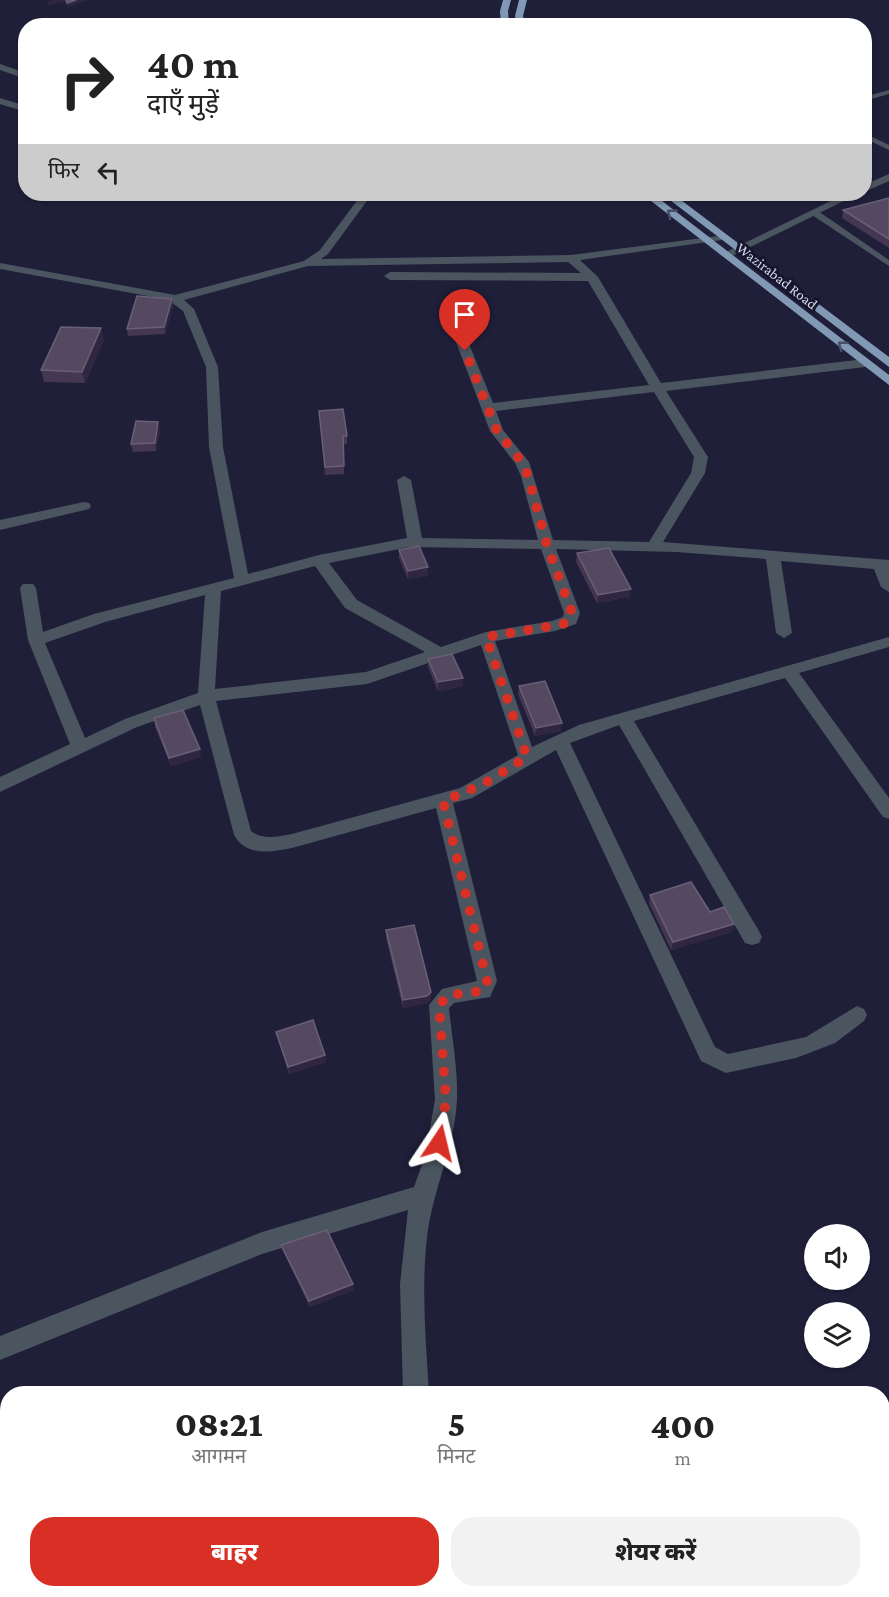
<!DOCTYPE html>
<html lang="hi">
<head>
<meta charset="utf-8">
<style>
	:root { --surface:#fff; --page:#f2f2f2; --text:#222; --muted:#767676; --accent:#d93025 }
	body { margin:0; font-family:"Crimson Pro","Noto Sans Devanagari",serif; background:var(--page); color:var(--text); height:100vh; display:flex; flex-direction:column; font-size:22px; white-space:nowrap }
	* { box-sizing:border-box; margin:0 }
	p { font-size:20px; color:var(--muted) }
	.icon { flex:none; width:33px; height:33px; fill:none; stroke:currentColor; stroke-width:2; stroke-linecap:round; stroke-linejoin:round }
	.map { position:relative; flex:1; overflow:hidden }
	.sheet { position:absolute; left:0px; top:1386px; width:890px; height:212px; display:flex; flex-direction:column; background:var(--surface); border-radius:24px 24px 0 0; box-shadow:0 2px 4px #0004 }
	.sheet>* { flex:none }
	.guide { position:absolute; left:18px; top:18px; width:854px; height:183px; border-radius:24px; box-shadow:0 2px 4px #0004; background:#fff; color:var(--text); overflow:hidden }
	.buttons { position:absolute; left:804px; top:1224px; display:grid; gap:12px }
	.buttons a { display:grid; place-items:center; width:66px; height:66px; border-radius:50%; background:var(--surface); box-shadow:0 2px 4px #0004; font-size:30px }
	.pin { position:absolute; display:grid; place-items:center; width:51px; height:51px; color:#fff; margin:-62px -26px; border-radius:50% 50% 50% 0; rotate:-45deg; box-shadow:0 0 6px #0007 }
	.pin .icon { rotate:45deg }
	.me { position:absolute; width:66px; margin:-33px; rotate:10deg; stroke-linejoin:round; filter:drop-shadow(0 0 4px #0008) }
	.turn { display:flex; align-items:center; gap:21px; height:126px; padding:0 30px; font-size:27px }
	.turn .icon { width:78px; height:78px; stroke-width:2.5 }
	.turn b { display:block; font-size:42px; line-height:51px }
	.then { display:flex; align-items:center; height:57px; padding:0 30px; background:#0003; gap:12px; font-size:22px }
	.eta { display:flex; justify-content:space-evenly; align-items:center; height:102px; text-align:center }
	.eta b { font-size:36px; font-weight:800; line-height:42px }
	.button { display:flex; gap:12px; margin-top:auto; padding:12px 30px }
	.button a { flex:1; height:69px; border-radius:24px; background:var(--accent); color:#fff; font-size:24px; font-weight:800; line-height:69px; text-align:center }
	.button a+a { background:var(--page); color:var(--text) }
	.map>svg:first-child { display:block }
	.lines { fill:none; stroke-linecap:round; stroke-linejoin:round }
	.lane { fill:#4b5560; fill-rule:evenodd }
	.street { fill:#4b5560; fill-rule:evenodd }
	.highway { fill:#8299b5; fill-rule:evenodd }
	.wall { fill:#453751 }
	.shaded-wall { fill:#2f2641 }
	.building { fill:#554961; stroke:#695f77; stroke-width:1.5 }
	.oneway { stroke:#47516b }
	.route { stroke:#d93025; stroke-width:10; stroke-dasharray:0 18 }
	.labels { text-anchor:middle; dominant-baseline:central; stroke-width:6; stroke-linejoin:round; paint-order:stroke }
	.far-street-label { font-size:15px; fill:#d7d9eb; stroke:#16162f }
</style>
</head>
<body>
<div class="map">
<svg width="889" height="1597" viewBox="0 0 889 1597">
	<rect width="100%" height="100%" fill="#1f1f3a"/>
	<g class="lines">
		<!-- lane -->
		<g class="lane">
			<polygon points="889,90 889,94 864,101 864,97"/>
			<polygon points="864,133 889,145 889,150 864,138"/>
			<polygon points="821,194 829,194 842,200 835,202"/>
			<polygon points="812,211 818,211 889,260 889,266 812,215"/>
		</g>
		<!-- street -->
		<g class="street">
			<polygon points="0,64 26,73 26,79 0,70"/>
			<polygon points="0,98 26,106 26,112 0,104"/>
			<polygon points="889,174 889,181 864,192 864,185"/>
			<path d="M362 194H372L328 254 321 259 571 255 726 235 728 237 722 240 580 260 598 277 661 383 865 359 871 363 865 367 666 391 708 457 705 473 663 542 889 560V592L881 587 874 569 781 561 792 633 784 638 776 633 766 559 677 552 556 549 580 613 576 624 555 631 495 641 532 747 579 725 889 637V647L799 673 889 798V819L883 817 785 678 634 721 759 931 762 937 759 943 752 945 745 943 619 725 570 743 715 1047 728 1054 806 1037 857 1006 864 1009 867 1015 864 1021 835 1043 796 1058 726 1073 701 1061 556 750 472 798 453 803 497 981 490 997 454 1003 449 1008C452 1038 458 1069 457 1099 455 1147 432 1191 427 1238 421 1289 426 1342 429 1394H403L400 1284 408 1210 262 1254 0 1360V1336L262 1232 414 1187 425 1156 435 1100 429 1005 442 989 477 981 436 808 292 848C272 852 246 857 234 835L200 705 137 727 0 792V777L70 744 28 640 20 588 23 584H33L36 588 43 632 94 614 234 578 209 447 206 367 183 311 171 302 159 298 0 269V263L175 295 304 261 320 250ZM568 262 581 273 390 272 384 276 390 280 588 281 649 385 493 403 463 329 457 325 451 329 490 431 515 463 521 476 538 540 422 538 411 480 404 476 397 480 407 538 319 555 248 574 223 447 218 367 194 309 184 300 308 266ZM654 392 694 457 691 473 649 542 553 540 529 462 503 430 496 411ZM409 547 541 549 564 613 563 617 552 621 486 632 441 647 357 600 329 563ZM315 566 345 608 425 652 366 672 215 689 221 591ZM205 595 198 693 125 719 85 738 45 643 105 622ZM481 645 518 755 460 788 292 834C278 836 264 841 251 831L216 701 367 684Z"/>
			<polygon points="845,194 858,194 730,257 720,255"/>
			<polygon points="84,502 89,503 91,506 89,509 0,530 0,520"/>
			<rect x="416" y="1590" width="28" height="7"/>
		</g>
		<!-- highway -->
		<g class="highway">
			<polygon points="503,0 511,0 508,11 509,26 501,26 500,11"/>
			<polygon points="519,0 527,0 523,16 525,26 517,26 515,16"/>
			<polygon points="642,194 653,194 889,375 889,385"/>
			<polygon points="662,194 673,194 889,357 889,367"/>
		</g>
	</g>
	<!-- wall -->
	<g class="wall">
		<polygon points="889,198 889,248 842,218 843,210"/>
		<polygon points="172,299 173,307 165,334 128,336 127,329"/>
		<polygon points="104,340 85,383 44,382 41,370"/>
		<polygon points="319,411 347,436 347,444 344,444 344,474 325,475"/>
		<polygon points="158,422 160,431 156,451 133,452 131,444"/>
		<polygon points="399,550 428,576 408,579 399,558"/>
		<polygon points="577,553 630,597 597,603 576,562"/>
		<polygon points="428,659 463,678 463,686 438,691 428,667"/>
		<polygon points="519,686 561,731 535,736 518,694"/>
		<polygon points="154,718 201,757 171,766 155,727"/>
		<polygon points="650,895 732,932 671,950 649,903"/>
		<polygon points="386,930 431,999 427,1003 403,1008 386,938"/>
		<polygon points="276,1032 325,1055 326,1062 289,1074 278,1039"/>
		<polygon points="281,1245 354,1290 310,1307 283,1251"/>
	</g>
	<!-- shaded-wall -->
	<g class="shaded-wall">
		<polygon points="53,0 66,0 67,2 48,5 48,1"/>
		<polygon points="76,0 89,0 68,7 67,3"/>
		<polygon points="172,299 173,307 165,334 164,327"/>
		<polygon points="101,328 104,340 85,383 82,372"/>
		<polygon points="158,422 160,431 156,451 155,443"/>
		<polygon points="428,567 428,576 408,579 408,571"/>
		<polygon points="631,589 630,597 597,603 598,595"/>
		<polygon points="463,678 463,686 438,691 438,682"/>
		<polygon points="562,723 561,731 535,736 536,728"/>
		<polygon points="200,749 201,757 171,766 169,758"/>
		<polygon points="734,924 732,932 671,950 673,942"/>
		<polygon points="431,992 431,999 427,1003 403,1008 403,1000"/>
		<polygon points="325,1055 326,1062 289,1074 288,1067"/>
		<polygon points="353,1284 354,1290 310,1307 309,1301"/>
	</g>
	<!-- building -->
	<g class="building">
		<polygon points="66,0 76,0 67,3"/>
		<polygon points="889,198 889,239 843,210"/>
		<polygon points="137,296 172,299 164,327 127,329"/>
		<polygon points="61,327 101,328 82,372 41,370"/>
		<polygon points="343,409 347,436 343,436 344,466 325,467 319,411"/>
		<polygon points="136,421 158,422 155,443 131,444"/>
		<polygon points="419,546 428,567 408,571 399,550"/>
		<polygon points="609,548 631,589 598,595 577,553"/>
		<polygon points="452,654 463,678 438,682 428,659"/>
		<polygon points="545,681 562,723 536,728 519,686"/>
		<polygon points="183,710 200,749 169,758 154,718"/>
		<polygon points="691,882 710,912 724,907 734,924 673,942 650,895"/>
		<polygon points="414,925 431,992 427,996 403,1000 386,930"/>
		<polygon points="313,1020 325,1055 288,1067 276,1032"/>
		<polygon points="327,1230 353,1284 309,1301 281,1245"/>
	</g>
	<!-- one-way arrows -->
	<defs><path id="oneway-chevron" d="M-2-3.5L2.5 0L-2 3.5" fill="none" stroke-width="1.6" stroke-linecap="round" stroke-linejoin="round" transform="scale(1.5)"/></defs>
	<g class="oneway">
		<use href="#oneway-chevron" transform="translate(671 213) rotate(-142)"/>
		<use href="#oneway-chevron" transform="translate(842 345) rotate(-142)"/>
	</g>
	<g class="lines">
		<!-- route -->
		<polyline class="route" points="439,1143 446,1100 439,1005 449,995 483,991 487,981 443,801 482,785 527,757 486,637 563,624 570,620 572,613 547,545 528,476 522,462 497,431 465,351"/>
	</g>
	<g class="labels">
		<!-- far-street labels -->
		<g class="far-street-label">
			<text transform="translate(777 276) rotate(38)">Wazirabad Road</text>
		</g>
	</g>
</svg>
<div class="buttons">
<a><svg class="icon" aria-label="sound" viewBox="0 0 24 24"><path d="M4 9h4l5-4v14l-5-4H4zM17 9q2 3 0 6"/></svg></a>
<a><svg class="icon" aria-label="layers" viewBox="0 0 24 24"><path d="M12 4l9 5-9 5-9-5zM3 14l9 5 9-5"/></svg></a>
</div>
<div class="pin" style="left:465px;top:351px;background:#d93025"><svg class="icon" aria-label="arrive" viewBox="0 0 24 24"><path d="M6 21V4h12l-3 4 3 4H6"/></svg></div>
<svg class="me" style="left:439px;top:1143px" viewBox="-20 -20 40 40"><path d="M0-17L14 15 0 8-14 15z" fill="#d93025" stroke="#fff" stroke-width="4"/></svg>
<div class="guide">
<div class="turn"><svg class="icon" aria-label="right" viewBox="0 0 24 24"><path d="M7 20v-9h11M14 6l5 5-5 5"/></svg><div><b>40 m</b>दाएँ मुड़ें</div></div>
<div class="then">फिर<svg class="icon" aria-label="left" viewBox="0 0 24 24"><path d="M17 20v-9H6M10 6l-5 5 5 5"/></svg></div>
</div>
<section class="sheet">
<div class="eta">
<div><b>08:21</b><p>आगमन</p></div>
<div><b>5</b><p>मिनट</p></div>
<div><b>400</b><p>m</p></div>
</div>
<div class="button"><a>बाहर</a><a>शेयर करें</a></div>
</section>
</div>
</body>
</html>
